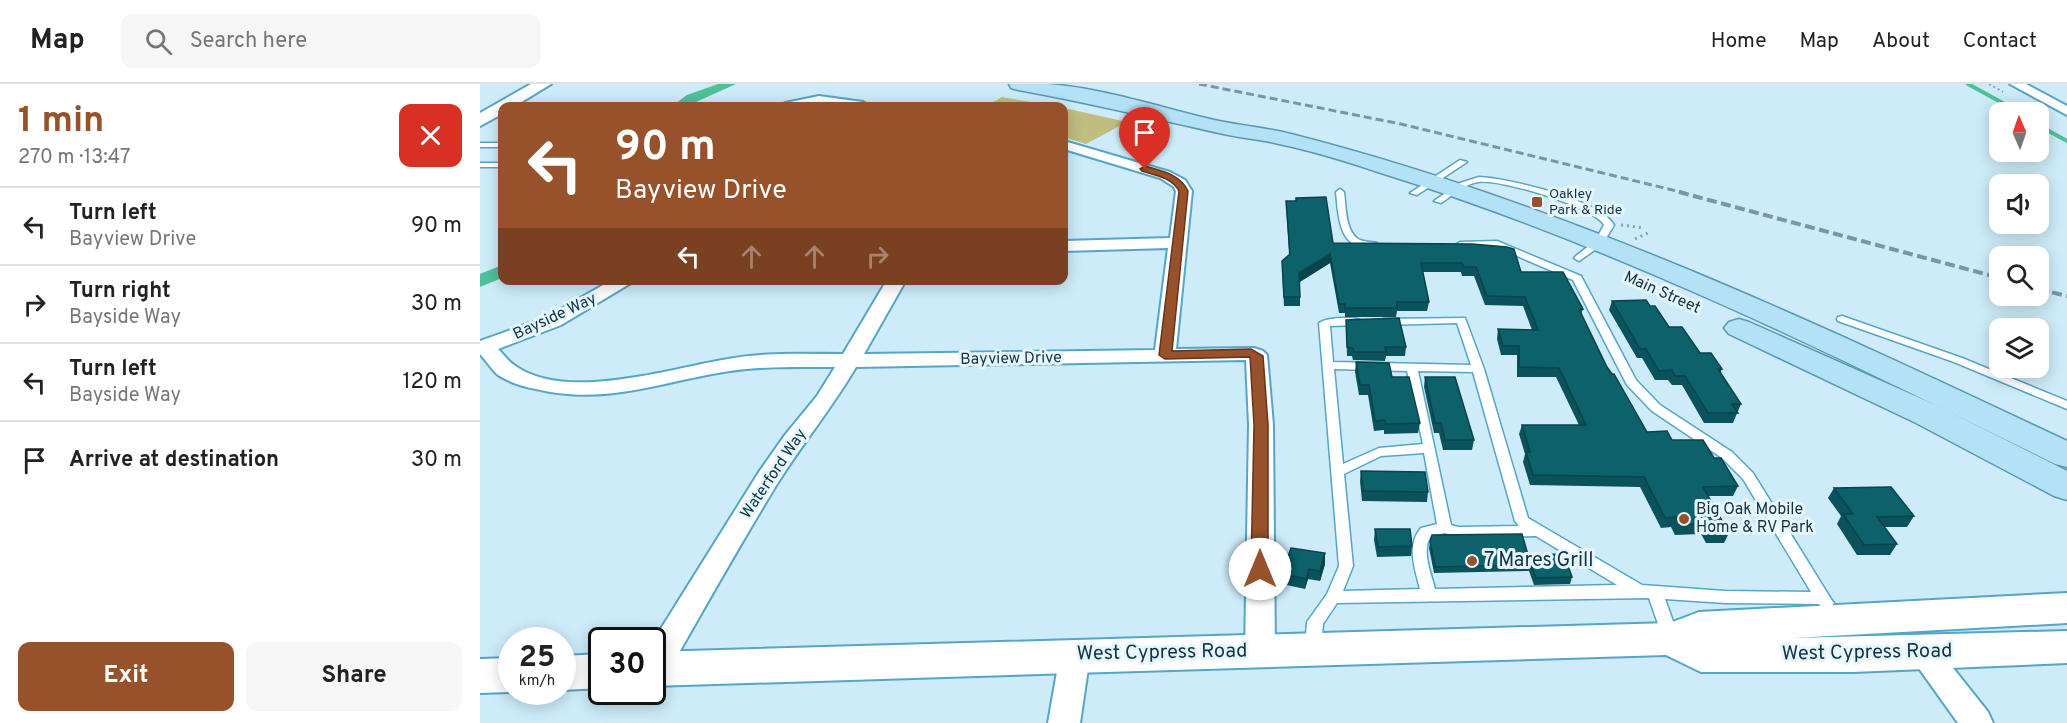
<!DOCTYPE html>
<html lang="en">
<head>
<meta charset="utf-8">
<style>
	:root { --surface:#fff; --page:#f6f6f6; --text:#222; --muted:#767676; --line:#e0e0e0; --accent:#98522b }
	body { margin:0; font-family:Overpass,sans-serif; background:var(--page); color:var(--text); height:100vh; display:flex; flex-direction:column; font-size:22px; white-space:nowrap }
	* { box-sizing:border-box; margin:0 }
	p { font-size:20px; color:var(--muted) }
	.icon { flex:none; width:33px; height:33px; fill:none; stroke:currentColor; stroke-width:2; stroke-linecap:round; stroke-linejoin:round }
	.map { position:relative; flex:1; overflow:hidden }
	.panel { display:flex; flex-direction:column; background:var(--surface); width:480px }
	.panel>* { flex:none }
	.top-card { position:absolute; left:18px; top:18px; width:570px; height:183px; border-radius:12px; box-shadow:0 3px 15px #0003; background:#98522b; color:#fff; overflow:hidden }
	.needle { width:39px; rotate:358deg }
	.buttons { position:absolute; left:1509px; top:18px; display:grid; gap:12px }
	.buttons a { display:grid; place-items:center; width:60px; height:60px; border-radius:12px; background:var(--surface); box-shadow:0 3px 15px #0003; font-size:30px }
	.speed { position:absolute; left:18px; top:543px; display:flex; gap:12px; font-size:30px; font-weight:700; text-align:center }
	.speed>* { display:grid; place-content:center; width:78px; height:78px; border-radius:50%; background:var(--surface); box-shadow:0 3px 15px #0003; line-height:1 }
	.speed small { font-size:15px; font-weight:400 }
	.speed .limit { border:3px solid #111; border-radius:9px; background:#fff; color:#111 }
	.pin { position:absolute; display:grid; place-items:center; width:51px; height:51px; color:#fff; margin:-62px -26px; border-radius:50% 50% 50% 0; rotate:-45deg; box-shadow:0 0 6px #0007 }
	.pin .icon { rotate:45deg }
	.me { position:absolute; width:66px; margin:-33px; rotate:0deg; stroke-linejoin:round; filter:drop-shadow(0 0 4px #0008) }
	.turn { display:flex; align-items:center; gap:21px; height:126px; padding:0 18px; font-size:27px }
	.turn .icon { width:78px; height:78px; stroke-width:2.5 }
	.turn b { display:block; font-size:42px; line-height:51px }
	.lanes { display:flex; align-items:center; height:57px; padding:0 18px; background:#0003; justify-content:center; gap:30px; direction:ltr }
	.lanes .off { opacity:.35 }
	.round { display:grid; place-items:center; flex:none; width:63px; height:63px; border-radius:12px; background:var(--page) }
	.head { display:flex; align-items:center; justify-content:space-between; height:102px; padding:0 18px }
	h1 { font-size:36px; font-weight:700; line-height:45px; color:var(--accent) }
	.button { display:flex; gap:12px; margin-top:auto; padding:12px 18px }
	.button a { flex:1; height:69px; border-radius:12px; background:var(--accent); color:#fff; font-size:24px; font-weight:700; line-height:69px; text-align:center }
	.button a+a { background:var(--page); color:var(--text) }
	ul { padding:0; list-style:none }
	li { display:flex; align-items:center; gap:18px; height:78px; padding:0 18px; border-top:2px solid var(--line) }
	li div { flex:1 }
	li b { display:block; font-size:22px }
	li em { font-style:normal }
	header { display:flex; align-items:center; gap:36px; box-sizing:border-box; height:84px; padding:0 30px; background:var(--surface); border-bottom:2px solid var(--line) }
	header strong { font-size:28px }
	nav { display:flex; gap:33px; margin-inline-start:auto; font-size:21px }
	.search { width:420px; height:54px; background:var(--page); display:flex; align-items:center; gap:15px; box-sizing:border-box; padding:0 21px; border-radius:12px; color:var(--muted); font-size:22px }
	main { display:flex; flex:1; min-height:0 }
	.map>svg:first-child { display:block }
	.green { fill:#bfbe7f }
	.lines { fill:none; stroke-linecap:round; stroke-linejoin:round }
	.stream { stroke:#4fc19a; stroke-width:4 }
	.canal { fill:#4fc19a; fill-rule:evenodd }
	.service-casing { stroke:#55a5c7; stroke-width:3 }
	.minor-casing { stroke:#55a5c7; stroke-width:4 }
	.tertiary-casing { stroke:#55a5c7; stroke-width:4 }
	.primary-casing { stroke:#5a97b2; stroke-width:3 }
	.path-far1 { stroke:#84a4b2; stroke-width:2; stroke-dasharray:2 3; stroke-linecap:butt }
	.path { stroke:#84a4b2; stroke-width:3; stroke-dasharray:2 4; stroke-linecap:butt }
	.service { fill:#fff; fill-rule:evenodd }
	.minor { fill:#fff; fill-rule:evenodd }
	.tertiary { fill:#fff; fill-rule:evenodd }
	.primary { fill:#b3e1f5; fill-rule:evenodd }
	.rail-far1 { stroke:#7797a5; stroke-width:3; stroke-dasharray:8 4; stroke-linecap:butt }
	.rail { stroke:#7797a5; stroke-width:4; stroke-dasharray:10 4.5; stroke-linecap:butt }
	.wall { fill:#0a535c }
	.shaded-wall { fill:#08444b }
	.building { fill:#0c616b; stroke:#08444b; stroke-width:1.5 }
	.route { fill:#98522b; stroke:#63351c; stroke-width:1.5 }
	.poi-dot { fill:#98522b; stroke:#e7f6fd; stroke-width:2 }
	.labels { text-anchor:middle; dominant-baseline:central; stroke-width:6; stroke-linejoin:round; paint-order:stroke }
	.far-poi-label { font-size:14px; fill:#123442; stroke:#e7f6fd; text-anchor:start }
	.street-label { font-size:16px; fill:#123442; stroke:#e7f6fd }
	.poi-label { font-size:16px; fill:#123442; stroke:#e7f6fd; text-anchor:start }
	.near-poi-label { font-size:20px; fill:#123442; stroke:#e7f6fd; text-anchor:start }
	.near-street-label { font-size:20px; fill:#123442; stroke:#e7f6fd }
</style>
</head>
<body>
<header>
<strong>Map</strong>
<div class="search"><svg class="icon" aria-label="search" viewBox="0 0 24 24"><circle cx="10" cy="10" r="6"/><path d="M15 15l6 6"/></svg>Search here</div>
<nav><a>Home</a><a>Map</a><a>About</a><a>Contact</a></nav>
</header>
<main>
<section class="panel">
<div class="head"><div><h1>1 min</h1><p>270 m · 13:47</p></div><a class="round" style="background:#d93025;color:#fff"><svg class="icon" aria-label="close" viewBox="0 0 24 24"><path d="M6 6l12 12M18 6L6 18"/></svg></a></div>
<ul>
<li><svg class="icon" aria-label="left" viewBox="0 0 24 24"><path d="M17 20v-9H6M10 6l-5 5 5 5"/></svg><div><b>Turn left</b><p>Bayview Drive</p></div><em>90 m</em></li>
<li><svg class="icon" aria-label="right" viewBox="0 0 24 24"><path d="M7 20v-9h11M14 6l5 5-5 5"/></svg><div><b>Turn right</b><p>Bayside Way</p></div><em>30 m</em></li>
<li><svg class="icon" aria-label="left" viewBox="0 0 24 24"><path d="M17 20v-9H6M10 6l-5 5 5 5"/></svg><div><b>Turn left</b><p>Bayside Way</p></div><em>120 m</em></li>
<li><svg class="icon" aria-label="arrive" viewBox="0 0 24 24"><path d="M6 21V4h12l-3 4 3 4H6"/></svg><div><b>Arrive at destination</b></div><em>30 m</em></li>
</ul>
<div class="button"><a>Exit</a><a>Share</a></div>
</section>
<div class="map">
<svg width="1587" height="639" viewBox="0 0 1587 639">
	<rect width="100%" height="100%" fill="#cdebf9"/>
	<!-- green -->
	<g class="green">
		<polygon points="522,13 575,22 506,22"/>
		<polygon points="584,24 647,38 606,60 584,53"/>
	</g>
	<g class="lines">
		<!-- stream -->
		<g class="stream">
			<polyline points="1488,0 1539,28"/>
			<polyline points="1558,41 1587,57"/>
		</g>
		<!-- canal -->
		<g class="canal">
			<polygon points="238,0 256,0 207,22 192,22 207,11"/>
			<polygon points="22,181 22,194 0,203 0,190"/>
		</g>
		<defs>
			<g id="service">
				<rect x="0" y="59" width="22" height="4"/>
				<polygon points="980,76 987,78 937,111 930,109"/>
				<rect x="0" y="79" width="22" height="4"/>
				<path d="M999 93C1027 94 1120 116 1134 141L1122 161 1099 177 1094 174 1096 172 1115 157 1124 141C1115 123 1018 94 998 98 984 100 972 112 961 119L954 117 980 99Z"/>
				<path d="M860 105 864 108C866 122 865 146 878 155 884 158 891 158 897 159V163C859 169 859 136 856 108Z"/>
				<path d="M1017 157 1101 192 1156 296 1180 321 1252 368 1273 389 1351 515 1354 519 1351 523 1346 525 1341 523 1339 520 1245 519 1185 515 1199 554 1197 559 1191 561 1185 559 1183 554 1169 514 857 519 843 540 841 563 839 568 833 570 827 568 825 563 827 538 847 510 859 482 839 239C847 233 877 232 885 238L880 241 850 242 853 278 991 281 977 239 903 241 898 238 903 235 985 234 1004 285 1048 434 1162 501 1245 507 1331 508 1263 395 1242 374 1172 327 1147 301 1093 196 1016 163 980 164 975 161 980 158ZM854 285 927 287 943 360 899 364 863 380ZM938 287 993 288 1035 437 1039 442 978 443 971 441ZM944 369 957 440 941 444C926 461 935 485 940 505L863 507 873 482 864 390 901 372ZM965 449 978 453 1056 452 1137 501 955 505C951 489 941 466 951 452Z"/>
				<polygon points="1362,232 1482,274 1587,317 1587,325 1474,278 1358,237 1357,235 1358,233"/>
			</g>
			<g id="minor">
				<polygon points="1530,0 1546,0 1587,22 1587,31"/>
				<path d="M339 12 383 18 390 22C374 24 358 21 342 20 329 20 316 23 303 22L305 19Z"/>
				<path d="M584 57 690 88 705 96 712 107 696 265 774 264 783 267 787 271 793 341 795 568 791 577 780 581 769 577 765 568 769 341 766 276 376 283C352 324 322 360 297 400 258 464 221 530 184 595L172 598V559L279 388 305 351 337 312 355 283C320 283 285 282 250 287 182 297 128 322 56 305 44 303 29 298 18 291 11 285 6 276 0 270V257L67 233 132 196H156L81 241 18 265C23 270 28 277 34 281 85 319 191 284 248 275 286 268 325 270 363 270L407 196H426L384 270 675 266 688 164 584 167V157L690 154 696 107 693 102 680 94 584 65Z"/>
				<polygon points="1443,556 1454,560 1508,628 1513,639 1478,639 1428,569 1432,560"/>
				<polygon points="595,558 606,562 610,571 600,639 568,639 580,571 584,562"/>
			</g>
			<g id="tertiary">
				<polygon points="51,0 71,0 35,22 22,22 22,30 0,42 0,29"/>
				<polygon points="1587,509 1587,539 1313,554 1587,547 1587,579 1373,588 1221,588 1186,571 172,602 172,568 1190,539 1219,528"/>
				<polygon points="122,570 122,604 82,606 82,572"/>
				<polygon points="32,574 32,608 34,608 0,609 0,575"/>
			</g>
			<g id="primary">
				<path d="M529 0C542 0 555 0 568 0 623 4 685 25 739 37 763 42 788 44 811 50 1082 119 1335 238 1587 357V383L1575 380C1355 271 1135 162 901 89 868 78 833 67 799 60 780 55 759 54 739 49 672 34 606 18 538 6L531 4Z"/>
				<polygon points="1259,235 1269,238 1460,323 1587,387 1587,416 1574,412 1436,339 1249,250 1244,244 1249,238"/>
			</g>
		</defs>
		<!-- service casing -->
		<use href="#service" class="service-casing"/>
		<!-- minor casing -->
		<use href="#minor" class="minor-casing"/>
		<!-- tertiary casing -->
		<use href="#tertiary" class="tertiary-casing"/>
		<!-- primary casing -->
		<use href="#primary" class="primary-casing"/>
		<!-- path-far1 -->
		<polyline class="path-far1" points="1509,0 1523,8"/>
		<!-- path -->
		<g class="path">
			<polyline points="1141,141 1164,144"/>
			<polyline points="1155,155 1168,149"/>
		</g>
		<!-- service -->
		<use href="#service" class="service"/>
		<!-- minor -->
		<use href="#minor" class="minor"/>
		<!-- tertiary -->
		<use href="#tertiary" class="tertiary"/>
		<!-- primary -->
		<use href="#primary" class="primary"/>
		<!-- rail-far1 -->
		<polyline class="rail-far1" points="719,0 921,40 1205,109"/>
		<!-- rail -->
		<g class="rail">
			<polyline points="1199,108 1520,194"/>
			<polyline points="1558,205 1587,212"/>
		</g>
	</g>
	<!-- wall -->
	<g class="wall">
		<polygon points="806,117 853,159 1041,188 1103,225 1101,230 1127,283 1167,348 1192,356 1234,374 1258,402 1253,412 1228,412 1249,449 1244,459 1226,459 1221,450 1195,451 1191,443 1181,444 1160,403 1050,401 1043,378 1045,370 1039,350 1042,341 1099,341 1076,293 1037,293 1037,271 1021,271 1017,255 1018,245 1052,246 1043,222 1005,221 994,192 982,192 981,188 943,188 949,218 947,227 917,227 916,233 865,233 865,229 859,229 850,179 820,198 820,222 804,222 802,186 809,171"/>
		<polygon points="1132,217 1170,222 1189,243 1220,269 1242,285 1240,289 1261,320 1253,339 1224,339 1202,301 1192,301 1188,296 1175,296 1162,274 1157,274 1129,226"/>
		<polygon points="866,236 926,263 925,272 906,272 905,277 873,276 872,272 867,272"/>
		<polygon points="876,278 912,293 940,339 938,349 904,350 904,346 894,347 888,311 879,311 875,288"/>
		<polygon points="945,293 994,356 992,366 963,366 959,349 954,349 944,303"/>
		<polygon points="881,387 948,408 947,418 882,417 880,397"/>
		<polygon points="1354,404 1434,432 1427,443 1404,443 1417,460 1410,471 1377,471 1357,440 1361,432 1348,414"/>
		<polygon points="895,445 932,462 931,472 897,473 894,456"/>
		<polygon points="952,451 1048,471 1092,493 1090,500 1054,501 1049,487 954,489 949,464"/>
		<polygon points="845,480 840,497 828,495 825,505 802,500 802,490"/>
	</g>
	<!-- shaded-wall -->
	<g class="shaded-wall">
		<polygon points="850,170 850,179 819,198 819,189"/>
		<polygon points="845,469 845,480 840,497 840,487"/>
		<polygon points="829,485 828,495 825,505 826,495"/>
	</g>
	<!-- building -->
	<g class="building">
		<polygon points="846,113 853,159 992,160 1027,163 1034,165 1041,188 1083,188 1103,225 1099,225 1127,283 1132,290 1134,290 1167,348 1187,347 1192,356 1223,356 1234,374 1241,374 1258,402 1223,403 1249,449 1230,449 1225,440 1199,441 1196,433 1185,434 1164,393 1053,391 1046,368 1050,368 1042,341 1106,341 1079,284 1039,283 1039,262 1023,262 1018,245 1058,246 1045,213 1007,212 996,183 984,183 982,179 941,179 949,218 917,218 917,224 865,224 865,220 859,220 850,170 819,189 820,213 804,213 802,177 810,170 806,117 816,117 816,114"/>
		<polygon points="1166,216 1170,222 1175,222 1189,243 1202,243 1220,269 1231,269 1242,285 1238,285 1261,320 1252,320 1258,329 1228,329 1205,292 1195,292 1192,286 1179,287 1166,265 1160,265 1132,217"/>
		<polygon points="919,234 926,263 905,263 906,268 874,268 873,264 867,263 866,236"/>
		<polygon points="876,278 909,279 912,293 929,293 940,339 906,340 905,336 895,337 889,301 880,301"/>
		<polygon points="945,293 975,293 994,356 965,356 961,339 955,339"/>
		<polygon points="881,387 945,388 948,408 883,407"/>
		<polygon points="1411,403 1434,432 1397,433 1417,460 1384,461 1363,430 1373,430 1354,404"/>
		<polygon points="895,445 930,445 932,462 898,463"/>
		<polygon points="1042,450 1048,471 1084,470 1092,493 1056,494 1051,481 955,483 950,458 952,451"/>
		<polygon points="811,464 845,469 840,487 829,485 826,495 802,490"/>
	</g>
	<!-- route -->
	<path class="route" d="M665 82C682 87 700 90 708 107L692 267 771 265 783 272 788 341V485L786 489 780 491 774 489 771 485 774 341 770 273 685 275 679 271 699 107C692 94 675 91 662 87L660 85Z"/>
	<!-- markers -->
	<g class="poi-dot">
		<rect x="1051" y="112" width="12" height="12" rx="3"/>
		<circle cx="1204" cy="435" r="6"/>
		<circle cx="992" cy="477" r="6"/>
	</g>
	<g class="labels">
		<!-- far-poi labels -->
		<g class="far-poi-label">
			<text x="1069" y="110">Oakley<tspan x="1069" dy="16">Park &amp; Ride</tspan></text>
		</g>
		<!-- street labels -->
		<g class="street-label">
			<text transform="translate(1182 209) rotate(24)">Main Street</text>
			<text transform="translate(75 233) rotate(-25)">Bayside Way</text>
			<text transform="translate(531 275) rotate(-1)">Bayview Drive</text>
			<text transform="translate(294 390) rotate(-56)">Waterford Way</text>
		</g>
		<!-- poi labels -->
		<g class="poi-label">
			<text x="1216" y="426">Big Oak Mobile<tspan x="1216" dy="18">Home &amp; RV Park</tspan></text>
		</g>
		<!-- near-poi labels -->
		<g class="near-poi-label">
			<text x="1004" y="477">7 Mares Grill</text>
		</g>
		<!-- near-street labels -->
		<g class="near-street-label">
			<text transform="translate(682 569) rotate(-1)">West Cypress Road</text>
			<text transform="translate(1387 569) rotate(-1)">West Cypress Road</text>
		</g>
	</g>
</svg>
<div class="buttons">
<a><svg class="needle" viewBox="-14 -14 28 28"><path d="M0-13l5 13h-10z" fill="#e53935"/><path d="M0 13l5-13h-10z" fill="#767676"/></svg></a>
<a><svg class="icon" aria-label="sound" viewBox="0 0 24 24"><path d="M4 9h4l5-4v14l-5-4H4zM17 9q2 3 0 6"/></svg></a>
<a><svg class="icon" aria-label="search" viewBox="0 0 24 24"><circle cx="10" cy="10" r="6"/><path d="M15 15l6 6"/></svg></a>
<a><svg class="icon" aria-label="layers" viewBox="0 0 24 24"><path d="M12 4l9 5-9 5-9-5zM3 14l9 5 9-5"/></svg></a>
</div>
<div class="speed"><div>25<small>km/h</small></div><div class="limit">30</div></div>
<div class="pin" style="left:665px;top:85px;background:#d93025"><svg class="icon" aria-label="arrive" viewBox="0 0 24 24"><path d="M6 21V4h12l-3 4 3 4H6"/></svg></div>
<svg class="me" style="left:780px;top:485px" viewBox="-20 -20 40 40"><circle r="19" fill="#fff"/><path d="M0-13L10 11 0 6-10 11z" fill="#98522b"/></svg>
<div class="top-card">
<div class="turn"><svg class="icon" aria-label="left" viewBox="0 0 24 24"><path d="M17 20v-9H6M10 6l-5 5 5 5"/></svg><div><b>90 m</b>Bayview Drive</div></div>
<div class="lanes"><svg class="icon" aria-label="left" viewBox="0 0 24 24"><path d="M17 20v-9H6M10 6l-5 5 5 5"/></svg><svg class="icon off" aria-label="ahead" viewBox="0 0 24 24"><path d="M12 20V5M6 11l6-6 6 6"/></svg><svg class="icon off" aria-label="ahead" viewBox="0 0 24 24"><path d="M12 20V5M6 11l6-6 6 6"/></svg><svg class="icon off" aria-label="right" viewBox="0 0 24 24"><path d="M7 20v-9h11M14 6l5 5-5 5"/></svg></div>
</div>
</div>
</main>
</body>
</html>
